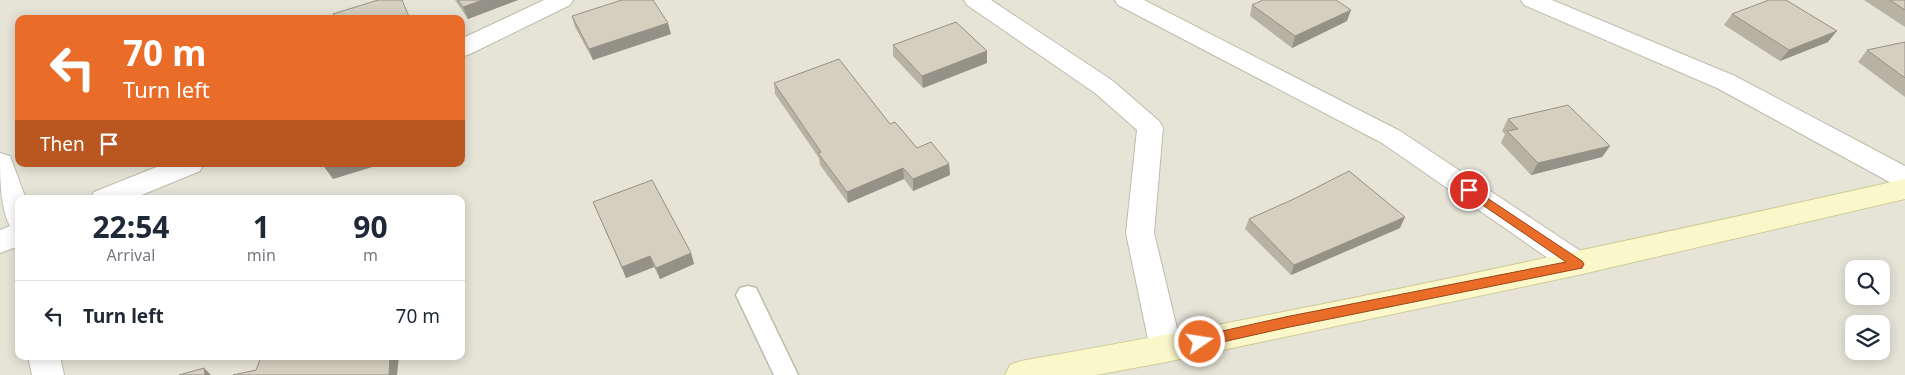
<!DOCTYPE html>
<html lang="en">
<head>
<meta charset="utf-8">
<style>
	:root { --surface:#fff; --page:#f2f2f3; --text:#1f2937; --muted:#747a83; --line:#e0e1e3 }
	body { margin:0; font-family:"Noto Sans",sans-serif; background:var(--page); color:var(--text); height:100vh; display:flex; flex-direction:column; font-size:19px; white-space:nowrap }
	* { box-sizing:border-box; margin:0 }
	p { font-size:16px; color:var(--muted) }
	.icon { flex:none; width:28px; height:28px; fill:none; stroke:currentColor; stroke-width:2; stroke-linecap:round; stroke-linejoin:round }
	.map { position:relative; flex:1; overflow:hidden }
	.sheet { position:absolute; left:15px; top:195px; width:450px; height:165px; display:flex; flex-direction:column; background:var(--surface); border-radius:10px; box-shadow:0 2px 12px #0003 }
	.sheet>* { flex:none }
	.guide { position:absolute; left:15px; top:15px; width:450px; height:152px; border-radius:10px; box-shadow:0 2px 12px #0003; background:#e96c29; color:#fff; overflow:hidden }
	.tools { position:absolute; left:1845px; top:260px; display:grid; gap:10px }
	.tools a { display:grid; place-items:center; width:45px; height:45px; border-radius:10px; background:var(--surface); box-shadow:0 2px 12px #0003; font-size:25px }
	.pin { position:absolute; display:grid; place-items:center; width:42px; height:42px; color:#fff; margin:-21px; border:2px solid #fff; border-radius:50%; box-shadow:0 1px 5px #0007 }
	.me { position:absolute; width:55px; margin:-28px; rotate:77deg; stroke-linejoin:round; filter:drop-shadow(0 0 4px #0008) }
	.turn { display:flex; align-items:center; gap:18px; height:105px; padding:0 25px; font-size:22px }
	.turn .icon { width:65px; height:65px; stroke-width:2.5 }
	.turn b { display:block; font-size:35px; line-height:42px }
	.then { display:flex; align-items:center; height:48px; padding:0 25px; background:#0003; gap:10px; font-size:19px }
	.eta { display:flex; justify-content:space-evenly; align-items:center; height:85px; text-align:center }
	.eta b { font-size:30px; font-weight:700; line-height:35px }
	ul { padding:0; list-style:none }
	li { display:flex; align-items:center; gap:15px; height:70px; padding:0 25px; border-top:1px solid var(--line) }
	li div { flex:1 }
	li b { display:block; font-size:19px }
	li em { font-style:normal }
	.map>svg:first-child { display:block }
	.residential { fill:#e6e4d7; fill-rule:evenodd }
	.lines { fill:none; stroke-linecap:round; stroke-linejoin:round }
	.lane-casing { stroke:#bebbac; stroke-width:3 }
	.street-casing { stroke:#bebbac; stroke-width:2 }
	.secondary-casing { stroke:#cfcc9b; stroke-width:2 }
	.lane { fill:#fff; fill-rule:evenodd }
	.street { fill:#fff; fill-rule:evenodd }
	.secondary { fill:#faf8cb; fill-rule:evenodd }
	.wall { fill:#b6b2a4 }
	.shaded-wall { fill:#949186 }
	.building { fill:#d4cfbf; stroke:#949186 }
	.route { fill:#e96c29; stroke:#97461b }
</style>
</head>
<body>
<div class="map">
<svg width="1905" height="375" viewBox="0 0 1905 375">
	<rect width="100%" height="100%" fill="#f3f2e8"/>
	<!-- residential -->
	<path class="residential" d="M0 0H1905V375H0ZM19 19H461V164H19ZM19 199H461V356H19ZM1854 269H1881V296H1854ZM1854 324H1881V351H1854Z"/>
	<g class="lines">
		<defs>
			<polygon id="lane" points="748,286 756,288 798,375 774,375 736,295 740,288"/>
			<g id="street">
				<polygon points="544,0 573,0 570,5 470,54 461,57 461,39"/>
				<polygon points="964,0 991,0 1113,81 1159,121 1163,127 1154,233 1182,349 1177,358 1166,362 1155,358 1150,349 1126,233 1137,130 1095,93 967,5"/>
				<polygon points="1115,0 1144,0 1400,131 1588,256 1593,264 1588,272 1578,275 1568,272 1382,143 1118,5"/>
				<polygon points="1521,0 1552,0 1735,76 1905,166 1905,188 1895,185 1717,88 1524,5"/>
				<path d="M0 153 10 156 26 199H19V246L0 253V230L10 226C0 208 0 176 0 153Z"/>
				<polygon points="164,164 203,164 200,171 132,199 90,199 94,192"/>
				<polygon points="28,356 60,356 64,375 32,375"/>
			</g>
			<path id="secondary" d="M1905 179V199L1578 275 1166 362 1096 375H1005L1010 365 1021 361C1317 309 1611 245 1905 179Z"/>
		</defs>
		<!-- lane casing -->
		<use href="#lane" class="lane-casing"/>
		<!-- street casing -->
		<use href="#street" class="street-casing"/>
		<!-- secondary casing -->
		<use href="#secondary" class="secondary-casing"/>
		<!-- lane -->
		<use href="#lane" class="lane"/>
		<!-- street -->
		<use href="#street" class="street"/>
		<!-- secondary -->
		<use href="#secondary" class="secondary"/>
	</g>
	<!-- wall -->
	<g class="wall">
		<polygon points="455,0 518,0 468,19"/>
		<polygon points="1864,0 1905,0 1905,27"/>
		<polygon points="1252,5 1347,21 1292,48 1250,16"/>
		<polygon points="1732,14 1828,42 1780,61 1724,25"/>
		<polygon points="572,16 671,34 593,60 575,27"/>
		<polygon points="1905,42 1905,97 1858,62 1867,50"/>
		<polygon points="893,45 987,51 987,63 923,88 893,56"/>
		<polygon points="774,83 890,124 917,148 949,164 950,175 913,191 904,179 848,203 820,165 819,158 775,94"/>
		<polygon points="1508,119 1610,146 1602,157 1531,175 1501,143 1505,134 1502,131"/>
		<polygon points="593,202 691,253 694,264 660,279 654,267 626,278"/>
		<polygon points="1249,219 1400,228 1291,275 1245,229"/>
	</g>
	<!-- shaded-wall -->
	<g class="shaded-wall">
		<polygon points="483,0 518,0 468,19 463,7"/>
		<polygon points="1351,10 1347,21 1292,48 1295,36"/>
		<polygon points="668,23 671,34 593,60 589,49"/>
		<polygon points="1837,31 1828,42 1780,61 1789,50"/>
		<polygon points="987,51 987,63 923,88 922,76"/>
		<polygon points="1610,146 1602,157 1531,175 1538,163"/>
		<polygon points="339,164 382,164 333,179 325,168"/>
		<polygon points="949,164 950,175 913,191 913,179"/>
		<polygon points="903,168 904,179 848,203 847,192"/>
		<polygon points="1405,217 1400,228 1291,275 1294,265"/>
		<polygon points="691,253 694,264 660,279 656,268"/>
		<polygon points="650,256 654,267 626,278 622,267"/>
		<polygon points="390,356 399,356 397,375 389,375"/>
		<polygon points="204,368 211,375 205,375"/>
	</g>
	<!-- building -->
	<g class="building">
		<polygon points="378,0 402,0 410,19 335,19 333,14"/>
		<polygon points="458,0 483,0 463,7"/>
		<polygon points="622,0 653,0 668,23 589,49 572,16"/>
		<polygon points="1263,0 1336,0 1351,10 1295,36 1252,5"/>
		<polygon points="1769,0 1786,0 1837,31 1789,50 1732,14"/>
		<polygon points="1890,0 1905,0 1905,10"/>
		<polygon points="956,22 987,51 922,76 893,45"/>
		<polygon points="1905,42 1905,78 1867,50"/>
		<polygon points="839,59 890,124 895,122 917,148 931,142 949,164 913,179 903,168 847,192 818,153 821,152 774,83"/>
		<polygon points="1568,105 1610,146 1538,163 1507,131 1518,129 1508,119"/>
		<polygon points="325,164 339,164 325,168"/>
		<polygon points="1349,171 1405,217 1294,265 1249,219 1296,198"/>
		<polygon points="652,180 691,253 656,268 650,256 622,267 593,202"/>
		<polygon points="265,356 390,356 389,375 233,375 256,370 261,357"/>
		<polygon points="204,368 205,375 179,375"/>
	</g>
	<!-- route -->
	<polygon class="route" points="1469,186 1582,261 1584,264 1582,268 1285,328 1200,347 1195,346 1193,342 1195,338 1200,336 1285,317 1566,262 1465,193 1463,190 1465,187"/>
</svg>
<div class="tools">
<a><svg class="icon" aria-label="search" viewBox="0 0 24 24"><circle cx="10" cy="10" r="6"/><path d="M15 15l6 6"/></svg></a>
<a><svg class="icon" aria-label="layers" viewBox="0 0 24 24"><path d="M12 4l9 5-9 5-9-5zM3 14l9 5 9-5"/></svg></a>
</div>
<div class="pin" style="left:1469px;top:190px;background:#d93025"><svg class="icon" aria-label="arrive" viewBox="0 0 24 24"><path d="M6 21V4h12l-3 4 3 4H6"/></svg></div>
<svg class="me" style="left:1200px;top:342px" viewBox="-20 -20 40 40"><circle r="17" fill="#e96c29" stroke="#fff" stroke-width="3"/><path d="M0-11L8 9 0 5-8 9z" fill="#fff"/></svg>
<div class="guide">
<div class="turn"><svg class="icon" aria-label="left" viewBox="0 0 24 24"><path d="M17 20v-9H6M10 6l-5 5 5 5"/></svg><div><b>70 m</b>Turn left</div></div>
<div class="then">Then<svg class="icon" aria-label="arrive" viewBox="0 0 24 24"><path d="M6 21V4h12l-3 4 3 4H6"/></svg></div>
</div>
<section class="sheet">
<div class="eta">
<div><b>22:54</b><p>Arrival</p></div>
<div><b>1</b><p>min</p></div>
<div><b>90</b><p>m</p></div>
</div>
<ul>
<li><svg class="icon" aria-label="left" viewBox="0 0 24 24"><path d="M17 20v-9H6M10 6l-5 5 5 5"/></svg><div><b>Turn left</b></div><em>70 m</em></li>
</ul>
</section>
</div>
</body>
</html>
